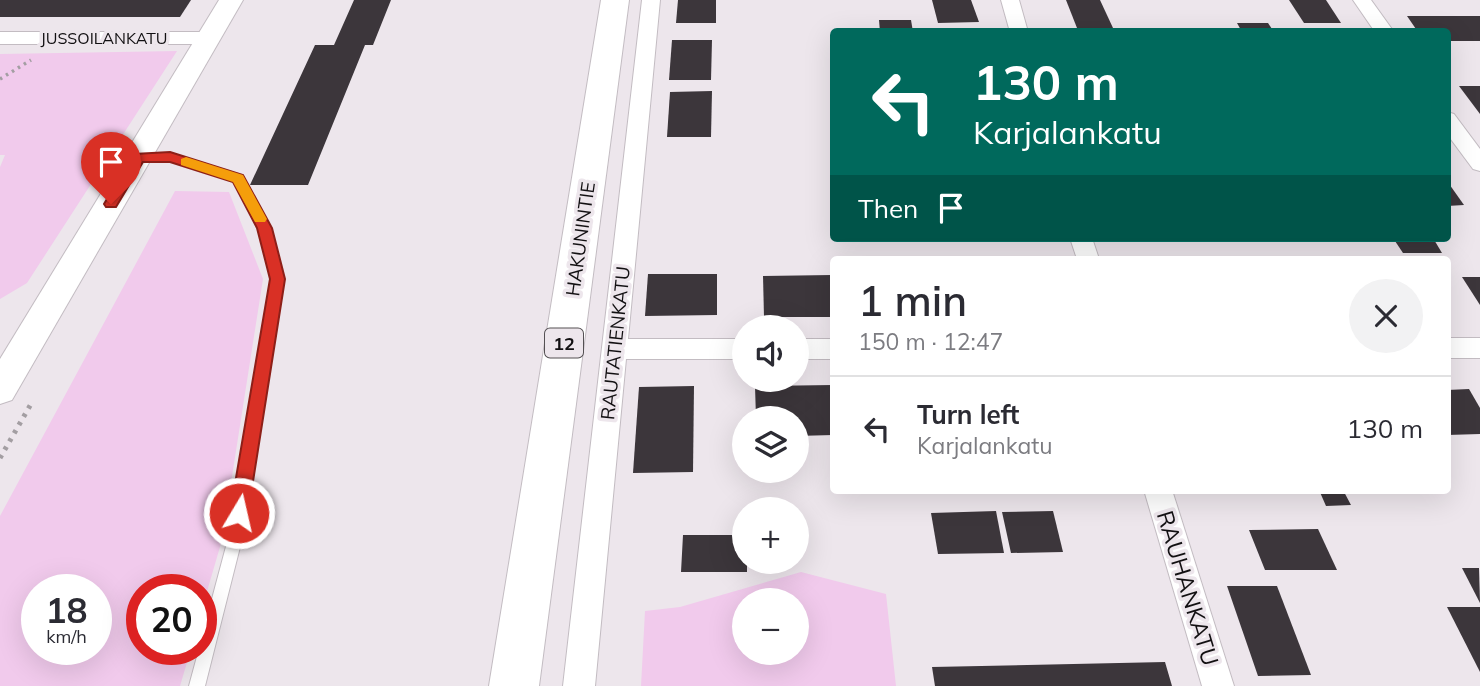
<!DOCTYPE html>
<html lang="en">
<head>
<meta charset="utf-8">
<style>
	:root { --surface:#fff; --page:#f2f2f3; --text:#2b2b33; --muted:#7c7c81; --line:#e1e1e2 }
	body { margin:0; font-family:Mulish,sans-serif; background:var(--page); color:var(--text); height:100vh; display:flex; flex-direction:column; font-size:26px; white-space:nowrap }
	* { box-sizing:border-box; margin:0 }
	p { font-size:23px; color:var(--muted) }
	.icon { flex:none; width:38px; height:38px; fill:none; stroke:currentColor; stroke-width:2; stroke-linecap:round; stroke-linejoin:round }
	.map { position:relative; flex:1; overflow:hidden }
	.side { position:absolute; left:830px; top:256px; width:621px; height:238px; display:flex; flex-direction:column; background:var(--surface); border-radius:7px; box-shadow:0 7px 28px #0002 }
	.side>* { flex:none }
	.top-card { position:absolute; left:830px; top:28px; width:621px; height:214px; border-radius:7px; box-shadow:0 7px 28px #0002; background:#00695c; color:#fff; overflow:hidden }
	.tools { position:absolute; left:732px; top:315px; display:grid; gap:14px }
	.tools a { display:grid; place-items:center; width:77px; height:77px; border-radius:50%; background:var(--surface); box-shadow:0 7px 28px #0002; font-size:35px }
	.speed { position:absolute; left:21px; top:574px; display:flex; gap:14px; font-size:35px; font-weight:700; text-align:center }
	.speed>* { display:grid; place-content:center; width:91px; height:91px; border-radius:50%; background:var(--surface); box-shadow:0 7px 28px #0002; line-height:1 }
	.speed small { font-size:18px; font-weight:400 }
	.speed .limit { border:10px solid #d22; background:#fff; color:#111 }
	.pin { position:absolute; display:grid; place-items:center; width:60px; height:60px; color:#fff; margin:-72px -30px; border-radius:50% 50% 50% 0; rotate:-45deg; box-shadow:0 0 7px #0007 }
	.pin .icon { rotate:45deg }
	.me { position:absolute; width:77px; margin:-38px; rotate:9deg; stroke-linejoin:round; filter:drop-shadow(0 0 5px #0008) }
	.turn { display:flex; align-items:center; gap:24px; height:147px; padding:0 28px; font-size:32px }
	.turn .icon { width:91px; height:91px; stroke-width:2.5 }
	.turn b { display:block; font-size:49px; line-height:60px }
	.then { display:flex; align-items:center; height:66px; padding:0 28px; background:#0003; gap:14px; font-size:26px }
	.round { display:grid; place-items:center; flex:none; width:74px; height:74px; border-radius:37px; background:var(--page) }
	.headline { display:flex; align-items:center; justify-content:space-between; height:119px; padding:0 28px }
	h1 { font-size:42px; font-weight:600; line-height:52px }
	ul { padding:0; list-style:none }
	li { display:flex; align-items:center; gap:21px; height:105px; padding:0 28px; border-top:2px solid var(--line) }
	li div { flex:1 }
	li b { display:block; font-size:26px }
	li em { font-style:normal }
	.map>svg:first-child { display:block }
	.green { fill:#f1caec; fill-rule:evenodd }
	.building { fill:#3c363b }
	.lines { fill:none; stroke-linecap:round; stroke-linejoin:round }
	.lane-casing { stroke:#c3bcc2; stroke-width:2 }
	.street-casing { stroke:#c3bcc2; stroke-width:2 }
	.secondary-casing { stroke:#c3bcc2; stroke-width:2 }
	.highway-casing { stroke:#c3bcc2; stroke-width:2 }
	.path-far1 { stroke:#a39ea2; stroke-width:3.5; stroke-dasharray:2.5 4.5; stroke-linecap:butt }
	.path { stroke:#a39ea2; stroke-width:5; stroke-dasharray:3.5 6; stroke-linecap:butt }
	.lane { fill:#fff; fill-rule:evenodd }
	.street { fill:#fff; fill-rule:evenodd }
	.secondary { fill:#fff; fill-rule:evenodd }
	.highway { fill:#fff; fill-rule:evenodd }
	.route { fill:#d93025; stroke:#8d1f18; stroke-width:2 }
	.slow { fill:#f59e0b }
	.labels { text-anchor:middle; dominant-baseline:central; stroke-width:7; stroke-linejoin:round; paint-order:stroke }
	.far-street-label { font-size:16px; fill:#121012; stroke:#ede6ec }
	.shield { fill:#ede6ec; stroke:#545053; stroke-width:2 }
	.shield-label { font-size:18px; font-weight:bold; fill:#121012 }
	.street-label { font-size:19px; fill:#121012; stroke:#ede6ec }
	.near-street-label { font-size:23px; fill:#121012; stroke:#ede6ec }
</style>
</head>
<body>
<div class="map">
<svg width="1480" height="686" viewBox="0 0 1480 686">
	<rect width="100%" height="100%" fill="#ede6ec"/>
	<!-- green -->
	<g class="green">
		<polygon points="177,51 27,283 0,299 0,167 5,155 0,155 0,54"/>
		<path d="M175 191 229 192 263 279 222 540 201 612V590H142V649H191L180 686H0V516ZM37 590H96V649H37Z"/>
		<path d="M801 572 886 594 896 686H641L645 611 680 607ZM744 600H796V653H744Z"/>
	</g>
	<!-- building -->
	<g class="building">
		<polygon points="0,0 191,0 180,17 0,17"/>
		<polygon points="354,0 391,0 373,45 365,45 308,185 250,185 315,45 334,45"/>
		<polygon points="678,0 716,0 716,23 676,23"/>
		<polygon points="932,0 971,0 979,22 938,23"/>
		<polygon points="1066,0 1100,0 1113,28 1077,28"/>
		<polygon points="1289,0 1326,0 1341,23 1304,23"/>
		<polygon points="1407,16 1480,16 1480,41 1447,41 1447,32 1418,32"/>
		<polygon points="879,20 911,20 913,32 880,32"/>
		<polygon points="1237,23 1268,23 1274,32 1242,32"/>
		<polygon points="672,40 712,40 711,80 669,80"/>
		<polygon points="1459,86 1480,86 1480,114"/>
		<polygon points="712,91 711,137 667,137 670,92"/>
		<polygon points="1447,181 1464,205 1447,206"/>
		<polygon points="1393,238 1433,238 1442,253 1403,253"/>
		<polygon points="648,274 717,274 717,315 645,316"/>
		<polygon points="832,275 833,317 764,317 763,276"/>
		<polygon points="1462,277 1480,277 1480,305"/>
		<polygon points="833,385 833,435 796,436 796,418 756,418 755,386"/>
		<polygon points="694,386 693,472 633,473 639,387"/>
		<polygon points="1469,389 1480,408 1480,434 1447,435 1447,390"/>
		<polygon points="1319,490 1343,490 1351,505 1326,506"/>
		<polygon points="996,511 1004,553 938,554 931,513"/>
		<polygon points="1053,511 1063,552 1011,553 1002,512"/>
		<polygon points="1318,529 1337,570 1265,570 1249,530"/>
		<polygon points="683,535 744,535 744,562 747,562 747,572 681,572"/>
		<polygon points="1462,568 1479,568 1480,603"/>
		<polygon points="1227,586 1277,586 1311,675 1258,676"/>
		<polygon points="1447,607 1480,607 1480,672"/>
		<polygon points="1165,662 1172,686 935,686 932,667"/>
	</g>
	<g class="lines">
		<defs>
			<polygon id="lane" points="139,153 170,153 242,175 271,228 284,279 242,539 205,686 189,686 199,649 201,649 201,640 228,539 272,279 259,228 234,181 170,161 135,160 135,154"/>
			<g id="street">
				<polygon points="642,0 660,0 628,339 744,339 744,359 626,359 595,686 563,686"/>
				<polygon points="1001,0 1019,0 1028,32 1010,32"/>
				<polygon points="1353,0 1371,0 1394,32 1375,32"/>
				<polygon points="0,32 208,32 217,38 208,44 0,44"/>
				<polygon points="1447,112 1454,114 1480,149 1480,171 1473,169 1447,134"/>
				<polygon points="1070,238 1092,238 1099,259 1077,259"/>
				<rect x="1447" y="338" width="33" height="20"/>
				<rect x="796" y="339" width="37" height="20"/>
				<polygon points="1144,490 1172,490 1234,686 1202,686"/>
			</g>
			<polygon id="secondary" points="219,0 243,0 12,400 0,404 0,359"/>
			<polygon id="highway" points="601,0 629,0 539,686 489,686"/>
		</defs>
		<!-- lane casing -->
		<use href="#lane" class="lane-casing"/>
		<!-- street casing -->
		<use href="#street" class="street-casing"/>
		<!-- secondary casing -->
		<use href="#secondary" class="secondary-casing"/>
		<!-- highway casing -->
		<use href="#highway" class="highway-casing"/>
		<!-- path-far1 -->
		<polyline class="path-far1" points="0,79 31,60"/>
		<!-- path -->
		<polyline class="path" points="0,458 31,404"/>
		<!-- lane -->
		<use href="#lane" class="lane"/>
		<!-- street -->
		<use href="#street" class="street"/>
		<!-- secondary -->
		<use href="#secondary" class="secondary"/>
		<!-- highway -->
		<use href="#highway" class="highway"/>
	</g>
	<!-- route -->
	<polygon class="route" points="170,152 243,175 272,228 285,279 248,513 246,519 239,522 233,519 230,513 270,279 257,228 233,182 170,162 143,162 116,207 106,207 104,204 134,154"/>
	<!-- slow -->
	<polygon class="slow" points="186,157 243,175 267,219 265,222 255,222 233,182 181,165 181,159"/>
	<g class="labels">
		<!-- far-street labels -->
		<g class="far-street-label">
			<text x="104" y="38">JUSSOILANKATU</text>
		</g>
		<!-- shield labels -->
		<rect class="shield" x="545" y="328.5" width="38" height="29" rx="5"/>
		<g class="shield-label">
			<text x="564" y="343">12</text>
		</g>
		<!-- street labels -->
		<g class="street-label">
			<text transform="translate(580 239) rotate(-82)">HAKUNINTIE</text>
			<text transform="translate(615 343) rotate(-84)">RAUTATIENKATU</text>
		</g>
		<!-- near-street labels -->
		<g class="near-street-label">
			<text transform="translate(1188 588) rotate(73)">RAUHANKATU</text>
		</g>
	</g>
</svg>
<div class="tools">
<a><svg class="icon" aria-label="sound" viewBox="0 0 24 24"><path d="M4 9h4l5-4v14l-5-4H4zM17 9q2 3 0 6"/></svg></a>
<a><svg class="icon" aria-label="layers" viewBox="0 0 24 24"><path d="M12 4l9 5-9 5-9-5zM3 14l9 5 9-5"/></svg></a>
<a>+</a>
<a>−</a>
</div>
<div class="speed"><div>18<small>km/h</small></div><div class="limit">20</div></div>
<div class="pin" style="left:111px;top:204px;background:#d93025"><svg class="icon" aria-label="arrive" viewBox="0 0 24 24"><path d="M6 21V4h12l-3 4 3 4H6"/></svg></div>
<svg class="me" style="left:239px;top:513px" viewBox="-20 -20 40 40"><circle r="17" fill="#d93025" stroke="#fff" stroke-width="3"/><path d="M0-11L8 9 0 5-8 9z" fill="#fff"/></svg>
<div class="top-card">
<div class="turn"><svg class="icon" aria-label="left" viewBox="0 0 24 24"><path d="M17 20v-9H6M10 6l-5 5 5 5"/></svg><div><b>130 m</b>Karjalankatu</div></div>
<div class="then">Then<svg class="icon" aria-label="arrive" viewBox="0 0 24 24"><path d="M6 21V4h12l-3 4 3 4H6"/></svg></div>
</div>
<section class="side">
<div class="headline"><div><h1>1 min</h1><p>150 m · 12:47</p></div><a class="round"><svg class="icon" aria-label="close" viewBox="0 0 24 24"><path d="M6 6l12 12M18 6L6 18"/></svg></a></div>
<ul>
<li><svg class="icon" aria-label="left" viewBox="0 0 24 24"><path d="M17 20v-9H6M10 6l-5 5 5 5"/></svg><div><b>Turn left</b><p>Karjalankatu</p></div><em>130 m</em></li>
</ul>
</section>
</div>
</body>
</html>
